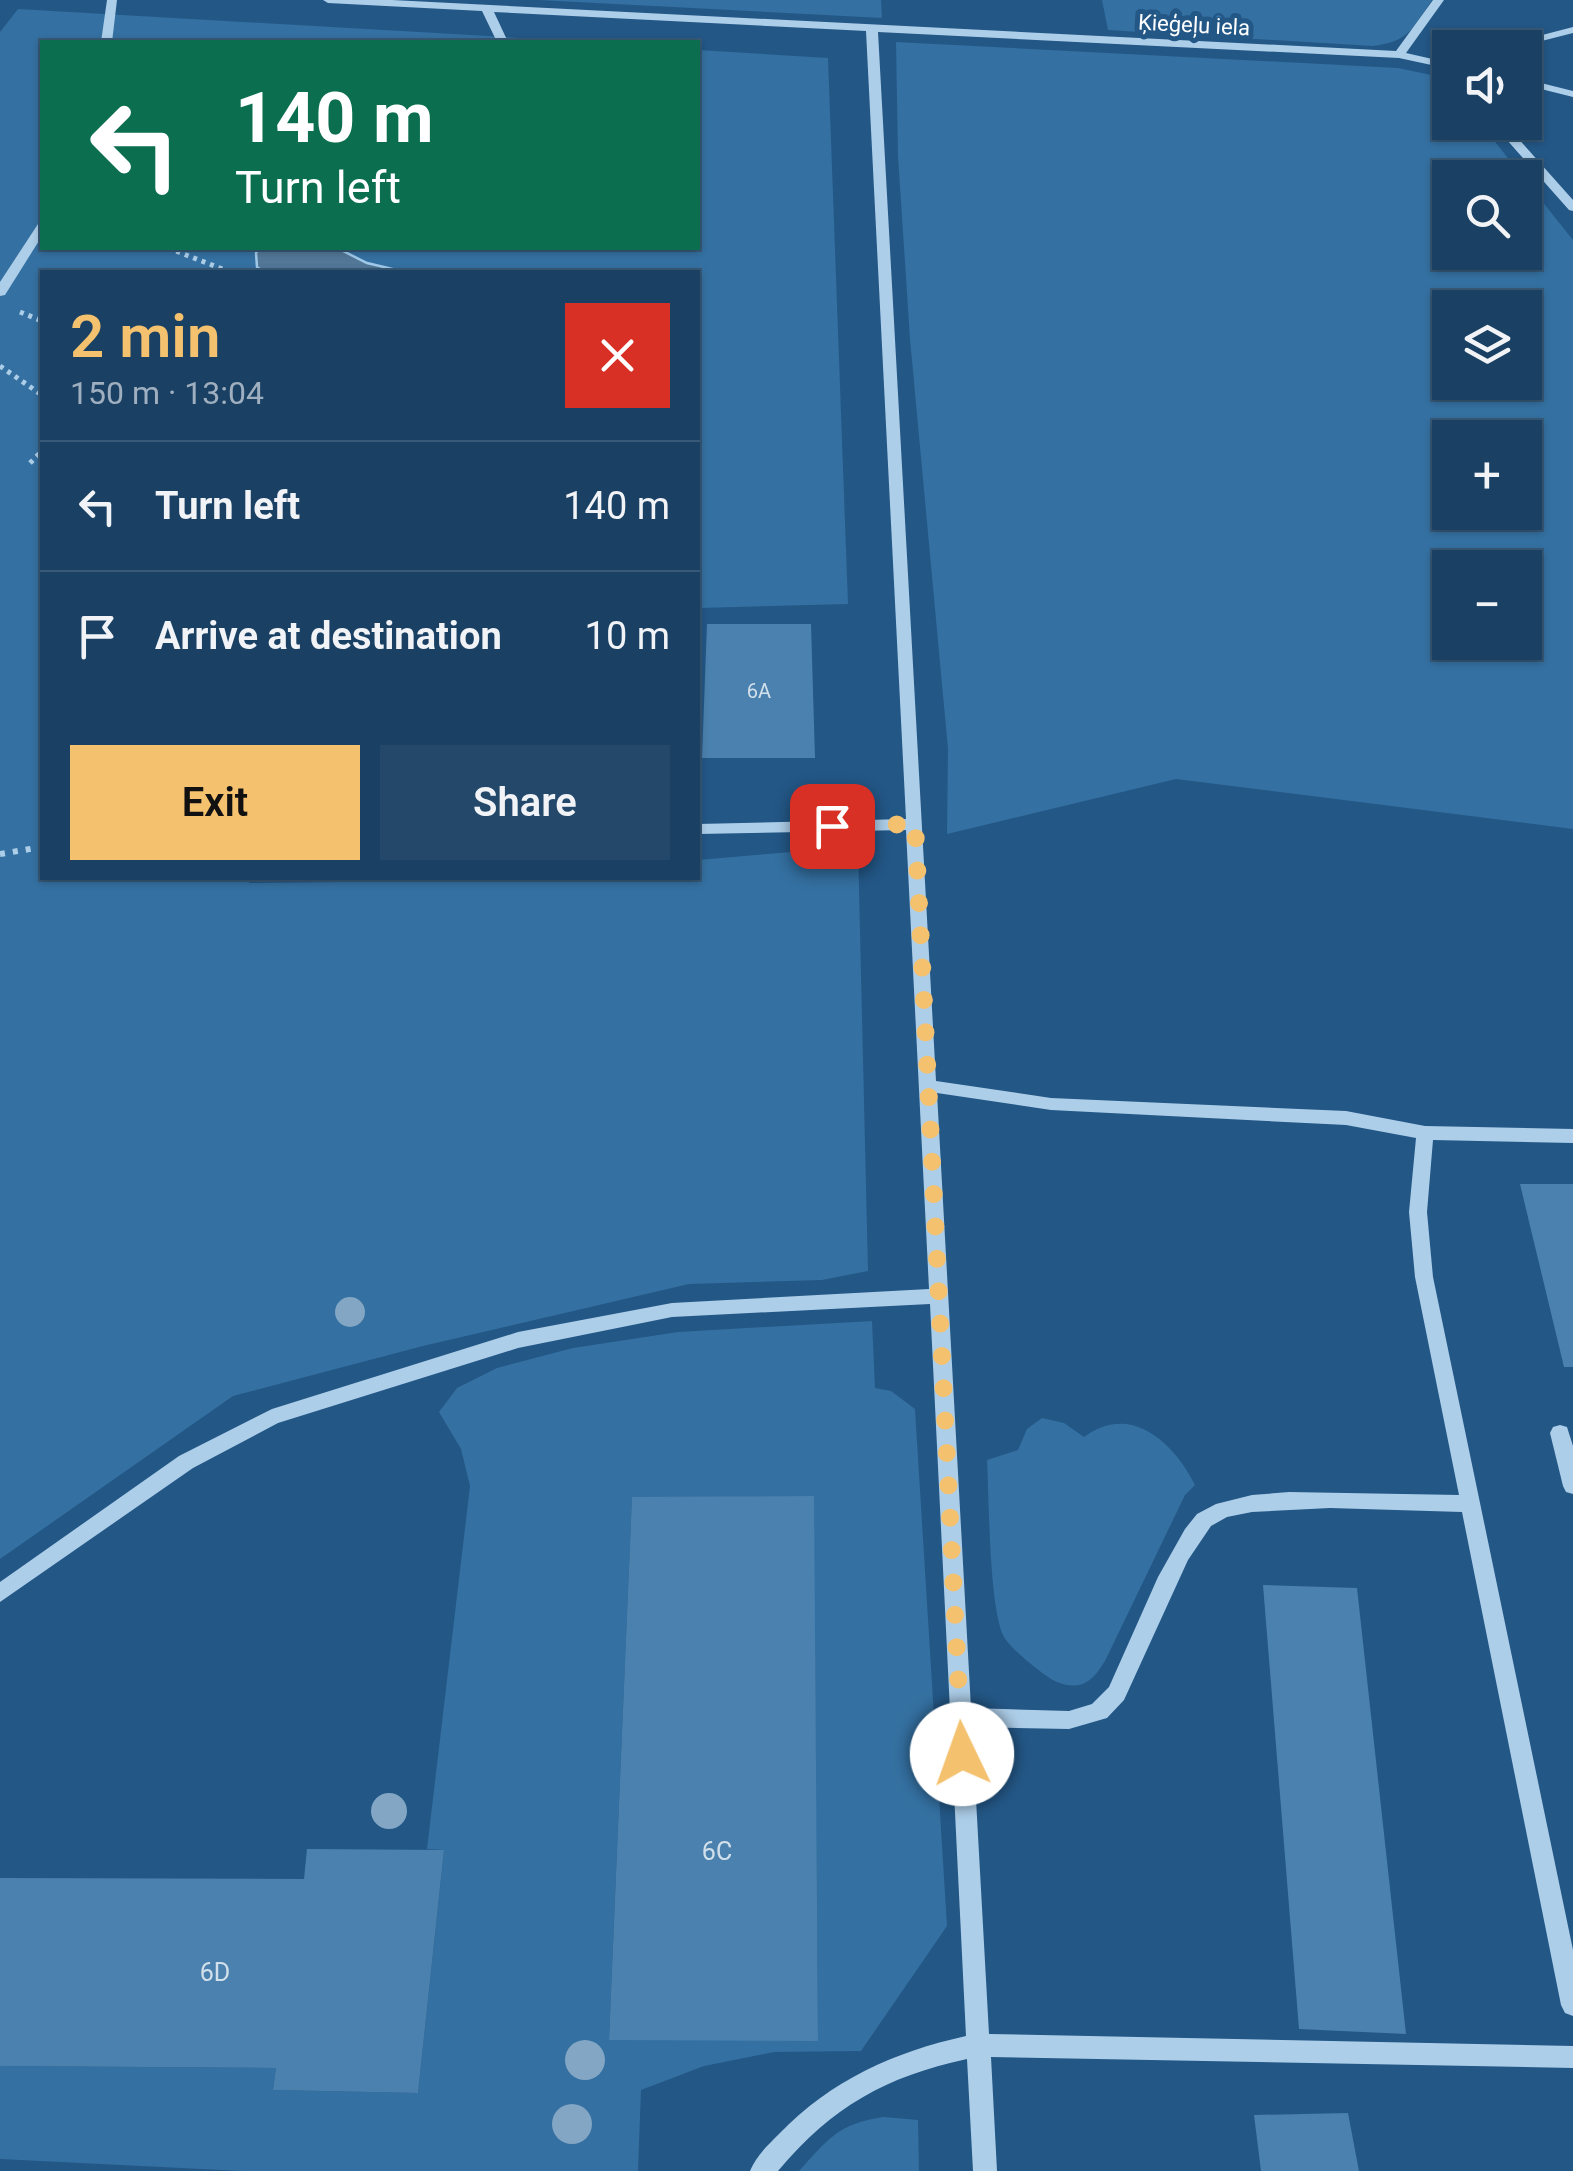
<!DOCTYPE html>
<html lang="en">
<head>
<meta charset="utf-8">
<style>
	:root { --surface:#1a4164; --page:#23486a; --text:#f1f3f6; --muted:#9fafbf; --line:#385a78; --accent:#f4c16f }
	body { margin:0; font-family:Roboto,sans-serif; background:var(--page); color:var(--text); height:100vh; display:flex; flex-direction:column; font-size:38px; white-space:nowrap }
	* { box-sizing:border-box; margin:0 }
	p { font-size:32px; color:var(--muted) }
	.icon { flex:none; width:55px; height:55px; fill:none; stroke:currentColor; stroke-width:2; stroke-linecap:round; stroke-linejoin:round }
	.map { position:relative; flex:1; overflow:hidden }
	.panel { position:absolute; left:40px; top:270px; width:660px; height:610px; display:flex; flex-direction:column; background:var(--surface); border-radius:0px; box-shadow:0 2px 8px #0004,0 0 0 2px var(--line) }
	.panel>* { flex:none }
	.banner { position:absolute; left:40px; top:40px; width:660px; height:210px; border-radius:0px; box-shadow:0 2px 8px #0004,0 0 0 2px var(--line); background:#0b6e4f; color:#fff; overflow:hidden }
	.buttons { position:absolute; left:1432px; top:30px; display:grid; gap:20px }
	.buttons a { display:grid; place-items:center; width:110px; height:110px; border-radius:0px; background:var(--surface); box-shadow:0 2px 8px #0004,0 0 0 2px var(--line); font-size:50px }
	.pin { position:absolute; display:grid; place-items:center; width:85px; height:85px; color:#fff; margin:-42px; border-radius:20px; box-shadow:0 5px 15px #0006 }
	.me { position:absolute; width:110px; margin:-55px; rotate:357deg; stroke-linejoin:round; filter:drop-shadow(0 0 8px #0008) }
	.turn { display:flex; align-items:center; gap:35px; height:210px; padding:0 30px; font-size:45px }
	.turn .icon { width:130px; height:130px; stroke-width:2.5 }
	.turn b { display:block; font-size:70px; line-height:85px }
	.round { display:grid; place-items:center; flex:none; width:105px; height:105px; border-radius:0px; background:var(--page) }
	.overview { display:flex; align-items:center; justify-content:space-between; height:170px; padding:0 30px }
	h1 { font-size:60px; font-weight:600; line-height:75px; color:var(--accent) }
	.button { display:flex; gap:20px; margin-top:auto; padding:20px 30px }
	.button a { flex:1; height:115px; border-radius:0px; background:var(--accent); color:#111; font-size:40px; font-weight:600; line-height:115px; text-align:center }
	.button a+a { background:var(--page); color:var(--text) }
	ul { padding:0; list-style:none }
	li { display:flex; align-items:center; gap:30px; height:130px; padding:0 30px; border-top:2px solid var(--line) }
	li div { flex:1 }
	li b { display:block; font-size:38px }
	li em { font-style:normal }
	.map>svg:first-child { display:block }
	.green { fill:#3470a1; fill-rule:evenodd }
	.water { fill:#527797; stroke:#a1caea; stroke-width:2.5 }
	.building { fill:#4b81ae }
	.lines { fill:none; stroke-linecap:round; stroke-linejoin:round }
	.path-far1 { stroke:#adcee9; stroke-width:5; stroke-dasharray:4 5; stroke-linecap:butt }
	.path { stroke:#adcee9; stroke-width:6; stroke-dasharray:5 8; stroke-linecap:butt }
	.minor { fill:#adcee9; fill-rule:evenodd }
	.tree { fill:#83a6c4 }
	.route { stroke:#f4c16f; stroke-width:18; stroke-dasharray:0 32.4 }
	.labels { text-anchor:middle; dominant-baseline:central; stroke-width:10; stroke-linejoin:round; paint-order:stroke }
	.number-label { font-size:20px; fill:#d2e0eb }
	.far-street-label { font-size:22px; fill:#fff; stroke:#235786 }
	.near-number-label { font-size:25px; fill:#d2e0eb }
</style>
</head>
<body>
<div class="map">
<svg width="1573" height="2171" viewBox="0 0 1573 2171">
	<rect width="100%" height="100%" fill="#235786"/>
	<!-- green -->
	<g class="green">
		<polygon points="538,0 881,0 882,18"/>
		<path d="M1102 0H1432C1412 29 1409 42 1372 46L1108 30Z"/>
		<polygon points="18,9 591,42 42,42 42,248 698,248 698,50 828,58 848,604 698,608 698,272 42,272 42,878 249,878 249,883 698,878 698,860 858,846 868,1271 822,1280 689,1284 423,1346 233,1396 0,1559 0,32"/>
		<path d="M896 42 1398 68 1450 79V122L1487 123 1496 143 1523 177 1450 178V252H1525V180L1573 240V829L1176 779 947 834 948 749 910 339 898 156ZM1450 308H1525V382H1450ZM1450 438H1525V512H1450ZM1450 568H1525V642H1450Z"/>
		<path d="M872 1321 875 1388 891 1391 915 1409 947 1926 861 2051 774 2052 704 2066 641 2090 638 2171H241L0 2159V2066L276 2068 273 2090 418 2093 444 1850 427 1849 470 1486 461 1449 439 1412 457 1388 497 1368 573 1348 678 1332ZM813 1496 818 2040H609L632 1498Z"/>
		<path d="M1042 1418 1064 1423 1084 1437C1131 1402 1174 1443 1195 1485L1185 1495 1106 1659C1094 1680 1082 1692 1057 1682 1046 1678 1010 1648 1004 1637 989 1609 989 1497 987 1460L1018 1450 1027 1429Z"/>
		<path d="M884 2117 918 2120 919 2171H799C828 2139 839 2123 884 2117Z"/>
	</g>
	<!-- water -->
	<polygon class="water" points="260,248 337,248 367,263 405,272 264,272 257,267 256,253"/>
	<!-- building -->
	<g class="building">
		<polygon points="707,624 811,624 815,758 702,758"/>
		<polygon points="1520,1184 1573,1184 1573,1367 1564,1367"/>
		<polygon points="814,1496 818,2041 609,2040 632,1497"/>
		<polygon points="1263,1585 1357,1588 1406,2034 1299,2029"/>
		<polygon points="307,1849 444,1850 418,2093 273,2090 276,2068 0,2066 0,1878 304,1879"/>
		<polygon points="1348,2113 1359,2171 1261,2171 1254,2115"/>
	</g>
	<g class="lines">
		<!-- path-far1 -->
		<g class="path-far1">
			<polyline points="168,248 230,272"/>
			<polyline points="20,312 42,321"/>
			<polyline points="0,366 42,395"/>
			<polyline points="30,463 42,451"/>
		</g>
		<!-- path -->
		<polyline class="path" points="0,854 42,847"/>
		<!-- minor -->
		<g class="minor">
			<polygon points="107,0 117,0 112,42 101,42"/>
			<path d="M323 0H392L1396 51 1433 0H1444L1406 53 1450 63V69L1399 58 878 32 936 1081 1051 1098 1346 1111 1425 1126 1573 1129V1143L1433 1140 1427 1212 1433 1277 1573 1950V2016L1565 2013 1561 2005 1462 1512 1330 1508 1252 1512 1227 1517 1211 1526 1188 1560 1124 1700 1107 1718 1069 1729 972 1727 989 2034 1573 2046V2068L991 2057 997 2171H973L967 2059C885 2077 833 2106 778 2171H750C756 2156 768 2145 779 2134 831 2080 894 2052 966 2036L930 1304 672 1317 518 1348 278 1423 193 1468 0 1602V1582L179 1456 272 1409 518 1332 672 1303 929 1289 906 830 698 834V824L906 819 866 31 494 12 508 42H497L482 11 328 3ZM937 1093 1051 1110 1346 1125 1416 1138 1409 1212 1415 1277 1459 1495 1289 1492 1252 1495 1216 1504 1197 1514 1185 1529 1158 1577 1109 1687 1092 1704 1069 1711 971 1708Z"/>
			<polygon points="1573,27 1573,33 1514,48 1493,48"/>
			<polygon points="1525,79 1573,91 1573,97 1525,85"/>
			<polygon points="1497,122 1509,122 1509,128 1573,200 1573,211 1569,210 1499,131"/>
			<polygon points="42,223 42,236 5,295 0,296 0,282 38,224"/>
			<polygon points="1560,1425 1567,1427 1573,1446 1573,1494 1566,1492 1563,1486 1550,1433 1553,1427"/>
		</g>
	</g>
	<!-- trees -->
	<g class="tree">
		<circle cx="350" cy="1312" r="15"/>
		<circle cx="389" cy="1811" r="18"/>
		<circle cx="585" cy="2060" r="20"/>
		<circle cx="572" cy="2124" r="20"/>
	</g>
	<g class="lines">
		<!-- route -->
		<polyline class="route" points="832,826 915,824 962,1754"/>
	</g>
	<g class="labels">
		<!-- number labels -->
		<g class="number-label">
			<text x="759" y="691">6A</text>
		</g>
		<!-- far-street labels -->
		<g class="far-street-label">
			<text transform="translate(1194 25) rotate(3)">Ķieģeļu iela</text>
		</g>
		<!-- near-number labels -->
		<g class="near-number-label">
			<text x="717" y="1851">6C</text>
			<text x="215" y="1972">6D</text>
		</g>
	</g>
</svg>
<div class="buttons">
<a><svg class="icon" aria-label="sound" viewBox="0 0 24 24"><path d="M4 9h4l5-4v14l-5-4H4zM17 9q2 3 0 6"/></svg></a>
<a><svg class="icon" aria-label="search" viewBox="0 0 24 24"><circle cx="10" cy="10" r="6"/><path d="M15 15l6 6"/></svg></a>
<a><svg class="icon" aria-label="layers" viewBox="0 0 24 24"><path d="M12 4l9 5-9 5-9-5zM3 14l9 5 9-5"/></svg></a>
<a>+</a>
<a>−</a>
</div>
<div class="pin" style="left:832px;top:826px;background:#d93025"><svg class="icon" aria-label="arrive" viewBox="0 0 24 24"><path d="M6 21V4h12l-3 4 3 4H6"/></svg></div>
<svg class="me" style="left:962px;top:1754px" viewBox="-20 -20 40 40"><circle r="19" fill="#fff"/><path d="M0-13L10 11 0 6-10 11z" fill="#f4c16f"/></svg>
<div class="banner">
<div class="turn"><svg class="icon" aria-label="left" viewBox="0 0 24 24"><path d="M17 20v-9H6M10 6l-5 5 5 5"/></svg><div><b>140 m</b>Turn left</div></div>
</div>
<section class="panel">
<div class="overview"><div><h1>2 min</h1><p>150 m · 13:04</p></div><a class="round" style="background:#d93025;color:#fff"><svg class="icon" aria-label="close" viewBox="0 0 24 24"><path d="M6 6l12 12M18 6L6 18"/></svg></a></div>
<ul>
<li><svg class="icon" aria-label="left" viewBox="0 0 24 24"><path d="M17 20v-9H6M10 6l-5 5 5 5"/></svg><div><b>Turn left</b></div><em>140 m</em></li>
<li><svg class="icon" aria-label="arrive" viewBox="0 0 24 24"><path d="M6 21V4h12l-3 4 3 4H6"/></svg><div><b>Arrive at destination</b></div><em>10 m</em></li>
</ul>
<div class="button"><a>Exit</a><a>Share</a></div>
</section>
</div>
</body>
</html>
